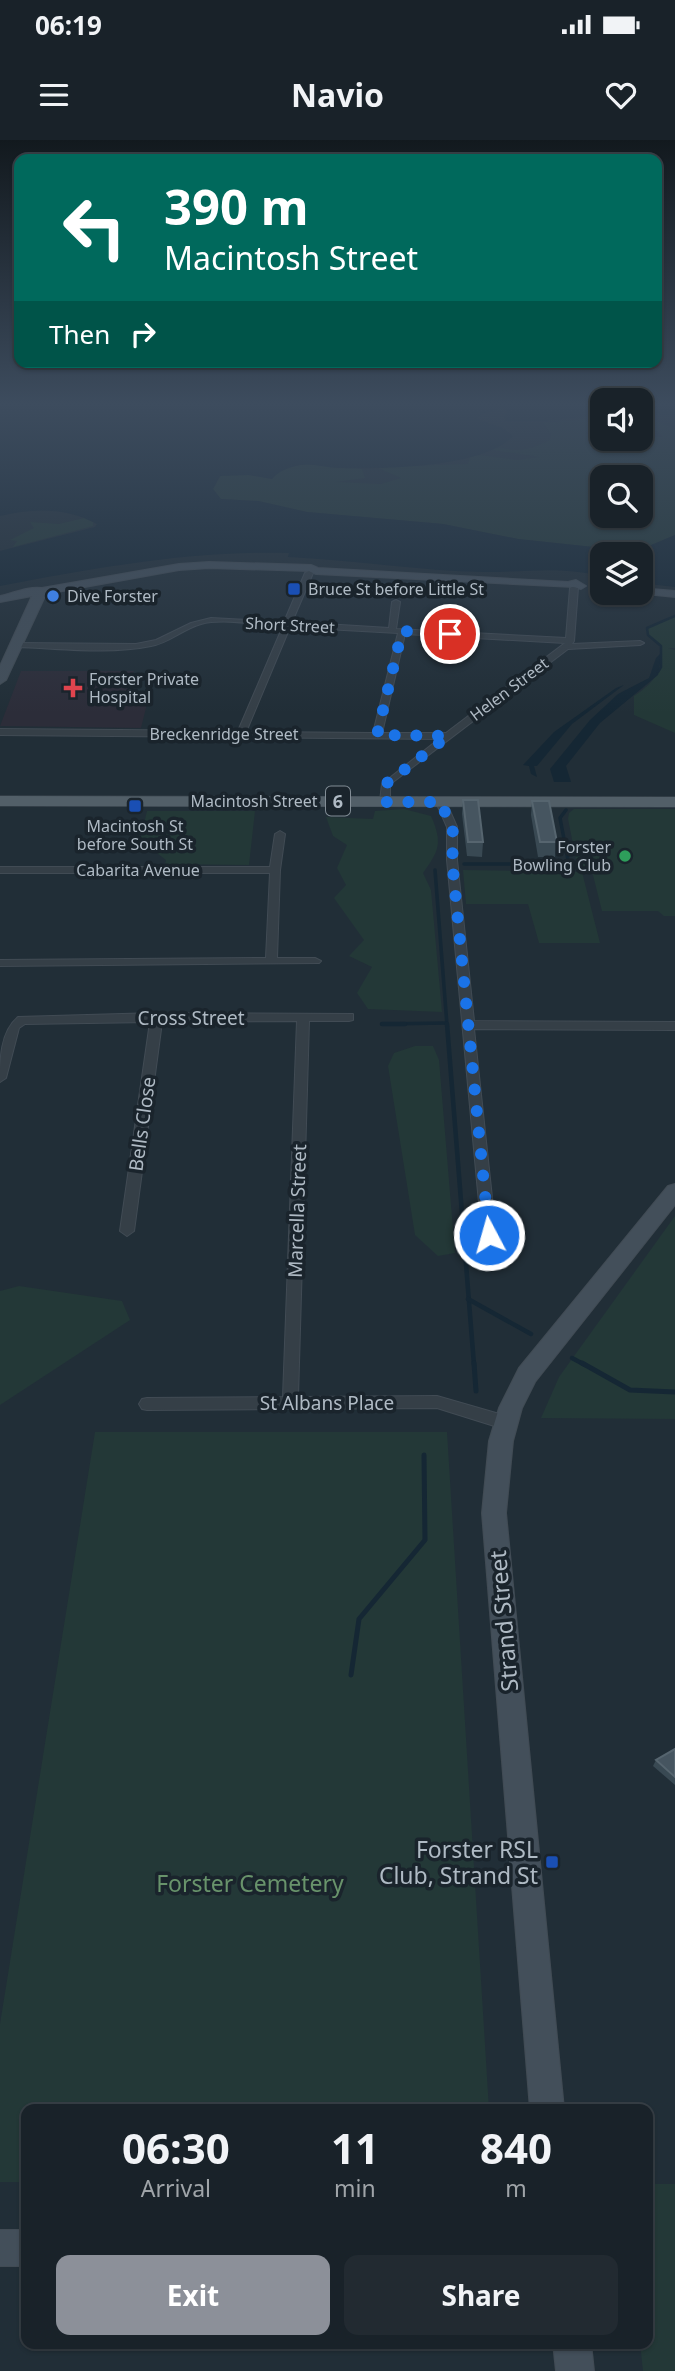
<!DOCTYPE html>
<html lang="en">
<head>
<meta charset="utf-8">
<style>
	:root { --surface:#192229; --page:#222a31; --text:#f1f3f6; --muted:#9fa4a8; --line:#373f46; --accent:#8c9099 }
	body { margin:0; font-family:"Noto Sans",sans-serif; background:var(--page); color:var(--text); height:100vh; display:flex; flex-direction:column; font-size:26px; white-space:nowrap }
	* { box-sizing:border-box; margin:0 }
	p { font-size:23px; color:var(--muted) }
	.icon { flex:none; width:38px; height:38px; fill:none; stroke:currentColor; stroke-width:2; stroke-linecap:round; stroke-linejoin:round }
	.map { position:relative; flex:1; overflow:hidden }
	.drawer { position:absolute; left:21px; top:1964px; width:632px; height:245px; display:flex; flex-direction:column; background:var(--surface); border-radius:14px; box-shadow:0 2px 5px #0004,0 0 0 2px var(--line) }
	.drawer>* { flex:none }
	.banner { position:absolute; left:14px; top:14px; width:648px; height:214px; border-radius:14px; box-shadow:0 2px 5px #0004,0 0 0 2px var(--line); background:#00695c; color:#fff; overflow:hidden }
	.fabs { position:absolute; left:590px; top:248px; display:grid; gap:14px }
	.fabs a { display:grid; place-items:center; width:63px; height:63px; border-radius:14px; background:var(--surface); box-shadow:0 2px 5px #0004,0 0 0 2px var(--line); font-size:35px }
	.pin { position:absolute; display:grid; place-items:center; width:60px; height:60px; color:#fff; margin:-30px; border:4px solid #fff; border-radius:50%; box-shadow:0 2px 7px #0007 }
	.me { position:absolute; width:77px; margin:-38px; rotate:354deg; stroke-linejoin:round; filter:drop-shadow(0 0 5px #0008) }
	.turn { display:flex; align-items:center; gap:24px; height:147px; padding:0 35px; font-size:32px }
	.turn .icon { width:91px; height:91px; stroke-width:2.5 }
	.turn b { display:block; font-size:49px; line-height:60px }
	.then { display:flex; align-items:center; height:66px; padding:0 35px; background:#0003; gap:14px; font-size:26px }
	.eta { display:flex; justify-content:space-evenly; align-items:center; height:119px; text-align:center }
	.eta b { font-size:42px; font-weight:700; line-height:49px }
	.action { display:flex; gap:14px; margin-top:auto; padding:14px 35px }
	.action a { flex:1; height:80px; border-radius:14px; background:var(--accent); color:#fff; font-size:28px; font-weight:700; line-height:80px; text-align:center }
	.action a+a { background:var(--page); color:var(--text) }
	.status { display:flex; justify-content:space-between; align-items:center; height:49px; padding:0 35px; background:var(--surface); direction:ltr }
	.status svg { height:19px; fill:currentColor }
	header { display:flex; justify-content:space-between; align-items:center; height:91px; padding:0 35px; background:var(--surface); font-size:32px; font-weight:700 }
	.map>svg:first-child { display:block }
	.medical { fill:#2c2d39 }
	.green { fill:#233837; fill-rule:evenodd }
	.water { fill:#152734 }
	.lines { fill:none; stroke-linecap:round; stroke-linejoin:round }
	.stream-far3 { stroke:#152734; stroke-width:2.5 }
	.stream-far2 { stroke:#152734; stroke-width:3.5 }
	.stream-far1 { stroke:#152734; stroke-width:4.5 }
	.stream { stroke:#152734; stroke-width:5 }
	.street-casing { stroke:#414b54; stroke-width:2 }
	.secondary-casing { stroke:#414b54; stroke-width:2 }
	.primary-casing { stroke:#414b54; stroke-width:1 }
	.street { fill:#353f47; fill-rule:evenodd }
	.secondary { fill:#434f5a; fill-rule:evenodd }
	.primary { fill:#525f68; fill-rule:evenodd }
	.wall { fill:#394953 }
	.building { fill:#465560; stroke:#56656f; stroke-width:2 }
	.route { stroke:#1a73e8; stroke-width:12; stroke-dasharray:0 21.6 }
	.transit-dot { fill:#1a4fb4; stroke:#1a242c; stroke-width:2.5 }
	.shop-dot { fill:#3f7fe0; stroke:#1a242c; stroke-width:2.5 }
	.health-dot { fill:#e0444e; stroke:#1a242c; stroke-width:2.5 }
	.leisure-dot { fill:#2e9e5b; stroke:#1a242c; stroke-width:2.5 }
	.labels { text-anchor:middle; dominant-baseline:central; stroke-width:7; stroke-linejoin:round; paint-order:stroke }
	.far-poi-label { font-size:16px; fill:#afbac4; stroke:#1a242c; text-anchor:start }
	.far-street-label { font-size:16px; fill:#afbac4; stroke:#1a242c }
	.shield { fill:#1a242c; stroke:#828d96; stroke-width:2 }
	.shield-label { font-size:18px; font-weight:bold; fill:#afbac4 }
	.street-label { font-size:19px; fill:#afbac4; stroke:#1a242c }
	.near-street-label { font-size:23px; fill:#afbac4; stroke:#1a242c }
	.near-poi-label { font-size:23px; fill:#afbac4; stroke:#1a242c; text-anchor:end }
	.near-park-label { font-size:23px; fill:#68936b; stroke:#1a242c }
</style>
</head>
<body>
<div class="status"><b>06:19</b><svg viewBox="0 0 49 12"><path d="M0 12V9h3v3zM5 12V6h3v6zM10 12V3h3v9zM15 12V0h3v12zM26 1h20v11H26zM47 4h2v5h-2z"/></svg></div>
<header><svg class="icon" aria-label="menu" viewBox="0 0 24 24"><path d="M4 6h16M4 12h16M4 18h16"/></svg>Navio<svg class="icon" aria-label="heart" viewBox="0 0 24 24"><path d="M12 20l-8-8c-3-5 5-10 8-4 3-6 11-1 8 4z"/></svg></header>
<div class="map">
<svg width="675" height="2231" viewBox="0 0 675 2231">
	<rect width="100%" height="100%" fill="#212e37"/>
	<!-- medical -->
	<polygon class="medical" points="21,531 134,531 127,563 147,564 141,588 0,586"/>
	<!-- green -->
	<g class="green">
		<path d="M587 279 590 291 586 293 603 299H640L641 296 663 297 646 281H657L675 289V395L649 406 593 407 518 399 443 384 307 372 258 361 220 359 213 349 221 335H249L272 339C291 315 335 327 362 329L365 338 336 342 381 344 401 338 376 327 468 324 470 317 479 315 517 320 540 317 492 310C501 306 506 310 515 310 528 310 538 306 550 300L551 294 543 283ZM602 338H640V376H602Z"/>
		<polygon points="84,378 93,382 93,386 13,407 17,401 10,400 34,388 30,382 59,384"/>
		<path d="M675 476V508H668L675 510V593L634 575V556C653 544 664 530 661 506L648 495 647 488Z"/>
		<path d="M404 669 431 676C443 703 439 711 423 733L431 750 442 872 368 869 357 853 372 827 349 816 364 800 334 758 346 745 337 728 347 705 333 696 326 677 373 679 375 671Z"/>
		<polygon points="574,669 675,669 675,776 664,776 658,771 602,771 592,731 578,730 568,679 569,673"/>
		<polygon points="147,671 255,671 249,725 165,724 166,720 140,700"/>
		<polygon points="463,730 582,732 600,803 539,803 528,764 466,764"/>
		<polygon points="415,906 433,906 439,920 455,1113 438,1116 415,1095 388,926 394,913"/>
		<polygon points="675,1076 675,1279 541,1278 559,1237"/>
		<polygon points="19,1146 122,1161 130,1180 0,1265 0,1151"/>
		<polygon points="95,1292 447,1292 489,1969 26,1969 26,2042 0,2042 0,1884"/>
		<polygon points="648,2044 675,2044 675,2231 643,2231 640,2203 648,2203"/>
	</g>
	<!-- water -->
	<g class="water">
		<path d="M0 261H602V275L545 281H505L504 276 508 271 503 268 481 274 477 279 503 288 513 296C483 328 381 329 337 328 325 327 311 323 300 325 290 327 278 331 272 339L249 335 220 336 213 349 221 359 258 361 307 372 443 384 518 399 593 407 649 406 675 395V447L641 443 640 415H602V436C557 426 529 432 485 432 420 431 354 420 288 417L289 413C192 410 95 428 0 446V411L95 387 97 384C66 367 33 368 0 376Z"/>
		<polygon points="641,261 675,261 675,275 641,274"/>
		<polygon points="662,512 658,535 600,583 566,626 571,642 554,642 550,629 590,580 618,554 649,538 656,518"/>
		<polygon points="624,545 572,584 537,626 534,626 537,637 531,634 529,626 523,625 554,592 616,548"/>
	</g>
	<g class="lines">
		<!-- stream-far3 -->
		<polyline class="stream-far3" points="658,532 661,527 661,506 648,495 647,488 675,476"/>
		<!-- stream-far2 -->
		<g class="stream-far2">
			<polyline points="464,724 562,724 568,720 560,678 566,670"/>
			<polyline points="435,730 447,885"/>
			<polyline points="382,884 446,883"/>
		</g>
		<!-- stream-far1 -->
		<g class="stream-far1">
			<polyline points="382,884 405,884"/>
			<polyline points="447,884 474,1225"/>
			<polyline points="468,1159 531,1194"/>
			<polyline points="572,1218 585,1225"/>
		</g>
		<!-- stream -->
		<g class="stream">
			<polyline points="474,1223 476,1251"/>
			<polyline points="582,1223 630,1250 675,1252"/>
			<polyline points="351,1535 359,1479 425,1400 424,1315"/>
		</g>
		<defs>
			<g id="street">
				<path d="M309 431 313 433 292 482 389 488 392 462 396 460 400 462 396 489 566 498 570 448 574 446 578 448 574 501 572 504 640 501 644 503 640 505 568 509 393 642 390 646V661L385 664 380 661 382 644 439 599 0 595V589L238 591 283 486C259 485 223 478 201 484 183 489 169 503 151 506 107 515 59 508 15 507L11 505 15 503 136 504 156 500 191 483 211 478 284 482 305 433ZM290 487 398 493 373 593 246 592ZM405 494 565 503 446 593H382Z"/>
				<polygon points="441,659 446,662 457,687 457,720 474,881 675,882 675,890 474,889 496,1095 489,1100 482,1095 447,720 447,687 436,662"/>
				<polygon points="280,691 285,694 280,730 277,818 315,818 321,821 319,823 0,826 0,820 266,818 270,733 0,733 0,727 270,727 275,694"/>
				<path d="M157 873 353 874V880L349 881H309L298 1257 437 1256 510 1277 512 1282 510 1287 504 1289 437 1268 147 1270 142 1269 139 1264 142 1259 147 1258 283 1257 297 881 162 882 134 1091 127 1096 120 1091 150 882 25 884 19 888 6 938 0 942C0 920 0 892 18 877Z"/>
			</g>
			<g id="secondary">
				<path d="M209 422 311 425 318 428 568 442 576 440 586 446 581 449 574 447 316 434 309 431 209 428 179 430 46 454 6 540 0 544V526L32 456 0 462V456C14 453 28 446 42 448L179 424Z"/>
				<polygon points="640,448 675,451 675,457 636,453 640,453"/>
				<polygon points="675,1044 675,1065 535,1242 522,1268 513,1301 506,1373 564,1969 530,1969 482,1373 489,1301 499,1268 519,1228 668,1046"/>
				<rect x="0" y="2090" width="26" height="36"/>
				<polygon points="553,2203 591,2203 594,2231 556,2231"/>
			</g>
			<polygon id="primary" points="0,656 675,657 675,667 0,666"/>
		</defs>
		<!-- street casing -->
		<use href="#street" class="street-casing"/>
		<!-- secondary casing -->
		<use href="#secondary" class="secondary-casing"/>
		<!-- primary casing -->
		<use href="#primary" class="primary-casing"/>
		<!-- street -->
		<use href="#street" class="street"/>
		<!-- secondary -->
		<use href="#secondary" class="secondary"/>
		<!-- primary -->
		<use href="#primary" class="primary"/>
	</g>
	<!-- wall -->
	<g class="wall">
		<polygon points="463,660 483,702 482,717 467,716 462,674"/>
		<polygon points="532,661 557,702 555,717 538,717 531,675"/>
		<polygon points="675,1609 675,1645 653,1626 656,1620"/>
	</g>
	<!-- building -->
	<g class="building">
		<polygon points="463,660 478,660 483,702 468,702"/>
		<polygon points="532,661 549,661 557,702 540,702"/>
		<polygon points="675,1609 675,1637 656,1620"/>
	</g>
	<!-- sky -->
	<linearGradient id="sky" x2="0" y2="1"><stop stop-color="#12191e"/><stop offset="0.46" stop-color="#3d4c5e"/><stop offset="1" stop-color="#3d4c5e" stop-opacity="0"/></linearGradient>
	<rect width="675" height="573" fill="url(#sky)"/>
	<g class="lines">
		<!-- route -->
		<path class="route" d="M450 494 402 491 377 595 448 596 387 643 385 662H441C442 670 445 671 449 678 455 688 453 708 452 720L489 1095"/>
	</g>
	<!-- markers -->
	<g class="transit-dot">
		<rect x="287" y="442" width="14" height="14" rx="3.5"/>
		<rect x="128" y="659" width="14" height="14" rx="3.5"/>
		<rect x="545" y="1715" width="14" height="14" rx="3.5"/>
	</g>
	<circle class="shop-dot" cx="53" cy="456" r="7"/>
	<path class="health-dot" d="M69.5 537.5h7v7h7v7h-7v7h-7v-7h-7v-7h7z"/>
	<circle class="leisure-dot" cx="625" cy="716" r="7"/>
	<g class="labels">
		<!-- far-poi labels -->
		<g class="far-poi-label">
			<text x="308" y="449">Bruce St before Little St</text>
			<text x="67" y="456">Dive Forster</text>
			<text x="89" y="539">Forster Private<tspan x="89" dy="18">Hospital</tspan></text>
			<text x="135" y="686" text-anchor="middle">Macintosh St<tspan x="135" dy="18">before South St</tspan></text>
			<text x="611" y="707" text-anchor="end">Forster<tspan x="611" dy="18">Bowling Club</tspan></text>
		</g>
		<!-- far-street labels -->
		<g class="far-street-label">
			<text transform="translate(290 485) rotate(3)">Short Street</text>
			<text transform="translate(509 549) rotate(-37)">Helen Street</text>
			<text x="224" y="594">Breckenridge Street</text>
			<text x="254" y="661">Macintosh Street</text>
			<text x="138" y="730">Cabarita Avenue</text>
		</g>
		<!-- shield labels -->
		<rect class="shield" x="326" y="646.5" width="24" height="29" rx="5"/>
		<g class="shield-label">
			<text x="338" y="661">6</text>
		</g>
		<!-- street labels -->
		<g class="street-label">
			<text x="191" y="878">Cross Street</text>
			<text transform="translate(142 984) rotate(-82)">Bells Close</text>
			<text transform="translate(297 1071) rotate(-88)">Marcella Street</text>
			<text x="327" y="1263">St Albans Place</text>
		</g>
		<!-- near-street labels -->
		<g class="near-street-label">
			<text transform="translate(503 1481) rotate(-95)">Strand Street</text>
		</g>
		<!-- near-poi labels -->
		<g class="near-poi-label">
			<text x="538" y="1709">Forster RSL<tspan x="538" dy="26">Club, Strand St</tspan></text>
		</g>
		<!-- near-park labels -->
		<g class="near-park-label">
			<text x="250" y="1743">Forster Cemetery</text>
		</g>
	</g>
</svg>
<div class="fabs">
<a><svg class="icon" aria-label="sound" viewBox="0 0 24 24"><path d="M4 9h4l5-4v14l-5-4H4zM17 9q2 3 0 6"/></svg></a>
<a><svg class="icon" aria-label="search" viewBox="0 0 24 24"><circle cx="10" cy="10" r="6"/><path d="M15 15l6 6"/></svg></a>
<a><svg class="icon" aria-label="layers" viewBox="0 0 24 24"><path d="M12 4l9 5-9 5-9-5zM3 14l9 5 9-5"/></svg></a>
</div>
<div class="pin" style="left:450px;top:494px;background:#d93025"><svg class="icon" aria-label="arrive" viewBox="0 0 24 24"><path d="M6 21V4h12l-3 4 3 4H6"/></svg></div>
<svg class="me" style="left:489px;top:1095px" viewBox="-20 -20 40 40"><circle r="17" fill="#1a73e8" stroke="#fff" stroke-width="3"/><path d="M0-11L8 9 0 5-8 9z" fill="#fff"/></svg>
<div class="banner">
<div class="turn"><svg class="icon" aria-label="left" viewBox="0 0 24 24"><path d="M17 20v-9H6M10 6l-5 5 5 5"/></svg><div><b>390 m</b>Macintosh Street</div></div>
<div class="then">Then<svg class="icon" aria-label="right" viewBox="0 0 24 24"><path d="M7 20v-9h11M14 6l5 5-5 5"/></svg></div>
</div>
<section class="drawer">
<div class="eta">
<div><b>06:30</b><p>Arrival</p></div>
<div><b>11</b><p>min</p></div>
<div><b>840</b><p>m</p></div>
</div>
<div class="action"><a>Exit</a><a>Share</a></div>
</section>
</div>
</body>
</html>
